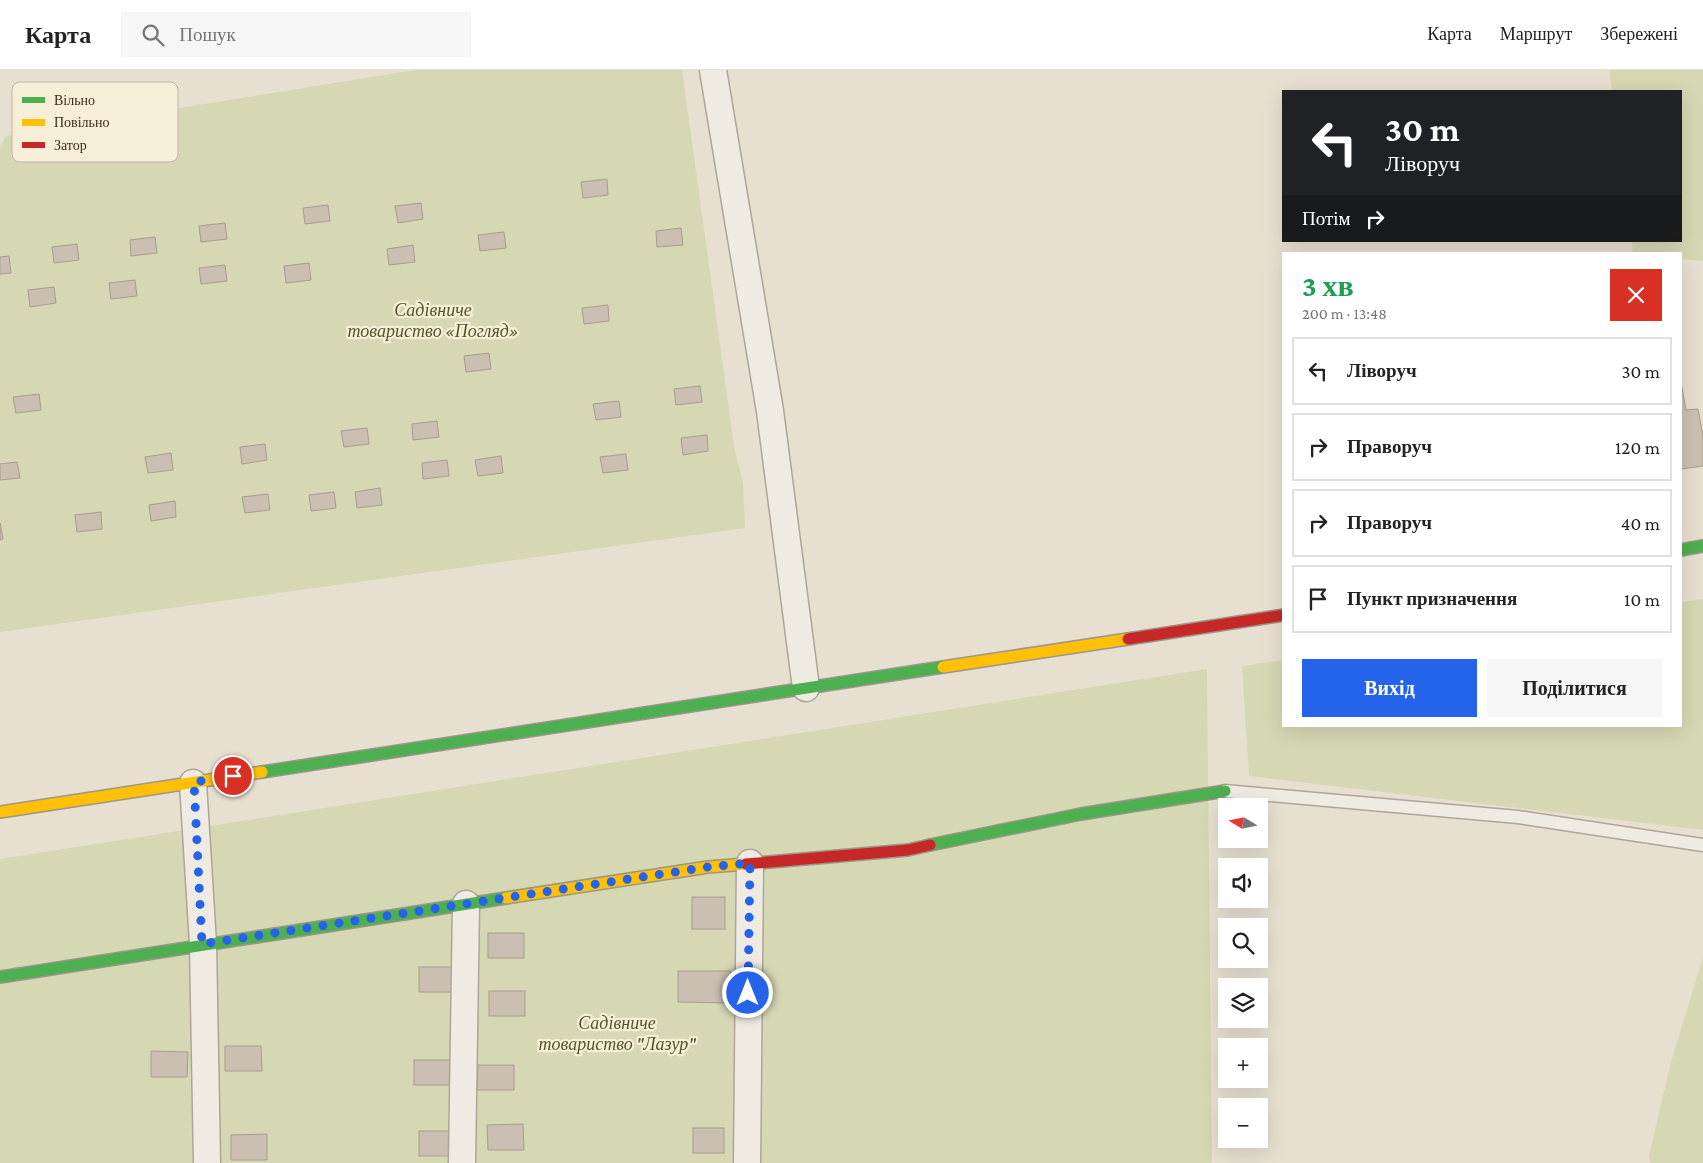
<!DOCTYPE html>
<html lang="uk">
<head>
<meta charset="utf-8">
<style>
	:root { --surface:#fff; --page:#f6f6f6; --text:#222; --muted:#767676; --line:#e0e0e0; --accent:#2563eb }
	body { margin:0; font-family:"Crimson Pro",serif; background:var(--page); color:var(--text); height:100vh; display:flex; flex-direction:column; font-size:19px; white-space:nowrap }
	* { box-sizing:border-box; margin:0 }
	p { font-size:16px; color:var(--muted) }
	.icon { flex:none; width:28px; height:28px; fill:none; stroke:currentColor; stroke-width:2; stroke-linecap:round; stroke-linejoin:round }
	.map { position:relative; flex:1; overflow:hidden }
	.sheet { position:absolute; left:1282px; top:182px; width:400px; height:475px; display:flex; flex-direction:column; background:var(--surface); border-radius:0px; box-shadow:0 5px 20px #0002 }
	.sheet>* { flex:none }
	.hud { position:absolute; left:1282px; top:20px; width:400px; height:152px; border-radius:0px; box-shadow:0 5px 20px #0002; background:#202124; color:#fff; overflow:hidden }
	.needle { width:32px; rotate:280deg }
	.fabs { position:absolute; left:1218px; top:728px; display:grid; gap:10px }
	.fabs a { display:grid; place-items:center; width:50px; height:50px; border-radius:0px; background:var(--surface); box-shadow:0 5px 20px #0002; font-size:25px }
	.pin { position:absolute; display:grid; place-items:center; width:42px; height:42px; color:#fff; margin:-21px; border:2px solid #fff; border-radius:50%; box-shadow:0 1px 5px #0007 }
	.me { position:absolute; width:55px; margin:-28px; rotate:0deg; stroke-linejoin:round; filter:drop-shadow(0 0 4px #0008) }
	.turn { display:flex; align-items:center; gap:18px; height:105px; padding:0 20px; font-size:22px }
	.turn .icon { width:65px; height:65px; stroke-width:2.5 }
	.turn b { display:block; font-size:35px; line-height:42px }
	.then { display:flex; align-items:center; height:48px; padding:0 20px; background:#0003; gap:10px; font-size:19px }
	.round { display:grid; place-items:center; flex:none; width:52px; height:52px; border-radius:0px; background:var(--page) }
	.headline { display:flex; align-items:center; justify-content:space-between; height:85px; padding:0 20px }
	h1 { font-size:30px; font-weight:700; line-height:38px; color:#1e9e55 }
	.action { display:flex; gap:10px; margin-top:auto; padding:10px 20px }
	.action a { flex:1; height:58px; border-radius:0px; background:var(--accent); color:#fff; font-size:20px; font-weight:700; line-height:58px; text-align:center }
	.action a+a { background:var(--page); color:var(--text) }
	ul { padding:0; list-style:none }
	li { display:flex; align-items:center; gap:15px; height:68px; margin:0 10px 8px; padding:0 10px; border:2px solid var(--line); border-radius:0px }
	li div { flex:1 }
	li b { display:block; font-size:19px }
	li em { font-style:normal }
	header { display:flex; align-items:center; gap:30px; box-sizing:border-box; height:70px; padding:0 25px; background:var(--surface); border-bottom:1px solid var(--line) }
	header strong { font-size:24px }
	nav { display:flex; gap:28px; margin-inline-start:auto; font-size:18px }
	.search { width:350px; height:45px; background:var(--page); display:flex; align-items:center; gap:12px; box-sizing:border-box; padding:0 18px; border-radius:0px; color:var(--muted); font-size:19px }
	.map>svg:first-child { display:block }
	.green { fill:#d6d7b3 }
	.building { fill:#cbbfb2; stroke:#a89c90 }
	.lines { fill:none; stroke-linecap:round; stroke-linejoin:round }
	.lane-casing { stroke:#ada599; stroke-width:15 }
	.street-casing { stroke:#ada599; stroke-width:29 }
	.fast-casing { stroke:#9c958a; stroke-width:14 }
	.slow-casing { stroke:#9c958a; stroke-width:14 }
	.jam-casing { stroke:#9c958a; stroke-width:14 }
	.lane { stroke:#efebe3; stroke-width:12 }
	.street { stroke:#efebe3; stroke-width:26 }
	.fast { stroke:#4caf50; stroke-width:11 }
	.slow { stroke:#ffc107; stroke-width:11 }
	.jam { stroke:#c62828; stroke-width:11 }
	.route { stroke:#2563eb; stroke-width:9; stroke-dasharray:0 16.2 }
	.labels { text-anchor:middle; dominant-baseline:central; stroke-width:4.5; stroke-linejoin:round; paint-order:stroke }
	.park-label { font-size:18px; font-style:italic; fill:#4d5a26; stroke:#f7eed8 }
	.key { fill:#f7eed8; stroke:#bfb4a1; stroke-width:1 }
	.key-label { font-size:14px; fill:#3d2e20 }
</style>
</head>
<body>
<header>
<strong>Карта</strong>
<div class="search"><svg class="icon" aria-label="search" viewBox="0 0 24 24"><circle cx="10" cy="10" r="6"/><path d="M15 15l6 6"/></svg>Пошук</div>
<nav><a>Карта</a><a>Маршрут</a><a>Збережені</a></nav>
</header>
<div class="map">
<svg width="1703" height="1093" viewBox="0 0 1703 1093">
	<rect width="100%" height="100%" fill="#e7e0d1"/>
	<!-- green -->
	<g class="green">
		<polygon points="415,0 682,0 734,376 743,412 745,458 0,562 0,77 6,66"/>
		<polygon points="1609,0 1703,0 1703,191 1681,189 1681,184 1633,184 1632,171 1681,171 1681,21 1612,21"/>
		<polygon points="1703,529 1703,760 1249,706 1242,596 1284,590 1284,656 1681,656 1681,532"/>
		<polygon points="1207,599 1212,1093 0,1093 0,789"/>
		<polygon points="1703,887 1703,1093 1650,1093 1649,1085 1671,992"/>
	</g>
	<!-- building -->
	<g class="building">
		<polygon points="607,109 608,125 583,128 581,112"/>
		<polygon points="421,133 423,149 398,153 395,136"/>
		<polygon points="328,135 330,151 305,154 303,138"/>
		<polygon points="225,153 227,169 201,172 199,156"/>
		<polygon points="681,158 683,175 657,177 656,161"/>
		<polygon points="504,162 506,178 480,181 478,165"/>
		<polygon points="155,167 157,183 131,186 130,170"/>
		<polygon points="77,174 79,190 54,193 52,177"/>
		<polygon points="413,175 415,192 389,195 387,179"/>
		<polygon points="9,186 11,203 0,204 0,187"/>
		<polygon points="309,193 311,210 286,213 284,196"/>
		<polygon points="225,195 227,211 201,214 199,198"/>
		<polygon points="135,210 137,226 111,229 109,213"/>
		<polygon points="54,217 56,233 30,237 28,220"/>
		<polygon points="608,235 609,251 584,254 582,238"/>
		<polygon points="489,283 491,299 466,302 464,286"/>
		<polygon points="1681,312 1686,340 1698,339 1703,366 1703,396 1681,399"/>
		<polygon points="700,316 702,332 676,335 674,319"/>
		<polygon points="39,324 41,340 16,343 13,327"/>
		<polygon points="619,331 621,347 596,350 593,334"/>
		<polygon points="437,351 439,367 413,370 412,354"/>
		<polygon points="367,358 369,374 344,377 341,361"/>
		<polygon points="707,365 708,381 683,385 681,368"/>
		<polygon points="265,374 267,390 242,394 240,377"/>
		<polygon points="171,383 173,400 148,403 145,387"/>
		<polygon points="626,384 628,400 603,403 600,387"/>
		<polygon points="501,386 503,403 478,406 475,390"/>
		<polygon points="447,390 449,406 423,409 422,393"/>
		<polygon points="17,392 20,408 0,410 0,394"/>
		<polygon points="380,418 382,435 357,438 355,422"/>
		<polygon points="334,422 336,438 311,441 309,425"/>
		<polygon points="268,424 270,440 245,443 242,427"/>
		<polygon points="175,431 176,447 151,451 149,435"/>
		<polygon points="101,442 102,459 77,462 75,445"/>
		<polygon points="0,453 3,469 0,470"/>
		<rect x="692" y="827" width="33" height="32"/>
		<rect x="488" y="863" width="36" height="25"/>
		<rect x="419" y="897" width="36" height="25"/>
		<polygon points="678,901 731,901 730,933 678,932"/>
		<rect x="489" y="921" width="36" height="25"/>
		<polygon points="225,976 261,976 262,1001 225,1001"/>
		<polygon points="151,981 188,982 187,1007 151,1007"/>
		<rect x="414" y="990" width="36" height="25"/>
		<polygon points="478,995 514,995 514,1020 477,1020"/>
		<polygon points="523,1054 524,1080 488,1080 487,1055"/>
		<rect x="693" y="1058" width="31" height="25"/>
		<rect x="419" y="1061" width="36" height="25"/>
		<polygon points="267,1064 267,1090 231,1090 231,1065"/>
	</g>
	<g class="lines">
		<defs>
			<polyline id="lane" points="1225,721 1518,747 1703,775"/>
			<g id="street">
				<polyline points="713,0 770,341 806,618"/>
				<polyline points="193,713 203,874 207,1093"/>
				<polyline points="462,1093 466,834"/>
				<polyline points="747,1093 750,793"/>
			</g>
			<g id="fast">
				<polyline points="1681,480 1703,476"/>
				<polyline points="262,702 943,597"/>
				<polyline points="930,775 1081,744 1225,721"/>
				<polyline points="0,907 506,828"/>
			</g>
			<g id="slow">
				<polyline points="943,597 1128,569"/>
				<polyline points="0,742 262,702"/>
				<polyline points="506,828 708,797 746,794"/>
			</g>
			<g id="jam">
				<polyline points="1128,569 1284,545"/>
				<polyline points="746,794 908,780 930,775"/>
			</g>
		</defs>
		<!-- lane casing -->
		<use href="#lane" class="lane-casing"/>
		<!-- street casing -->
		<use href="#street" class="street-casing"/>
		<!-- fast casing -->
		<use href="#fast" class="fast-casing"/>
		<!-- slow casing -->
		<use href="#slow" class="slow-casing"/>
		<!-- jam casing -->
		<use href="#jam" class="jam-casing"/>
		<!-- lane -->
		<use href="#lane" class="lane"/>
		<!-- street -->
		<use href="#street" class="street"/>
		<!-- fast -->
		<use href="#fast" class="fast"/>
		<!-- slow -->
		<use href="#slow" class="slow"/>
		<!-- jam -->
		<use href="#jam" class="jam"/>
	</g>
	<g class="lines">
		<!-- route -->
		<polyline class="route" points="233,706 194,712 202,874 708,797 750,793 748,923"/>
	</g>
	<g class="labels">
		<!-- park labels -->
		<g class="park-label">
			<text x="433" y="240">Садівниче<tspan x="433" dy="21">товариство «Погляд»</tspan></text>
			<text x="617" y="953">Садівниче<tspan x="617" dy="21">товариство "Лазур"</tspan></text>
		</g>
	</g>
	<!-- legend -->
	<rect x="12" y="12" width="166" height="80" rx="8" class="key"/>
	<rect x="22" y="27" width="23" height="6" fill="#4caf50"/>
	<rect x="22" y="49" width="23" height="7" fill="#ffc107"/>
	<rect x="22" y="72" width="23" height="6" fill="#c62828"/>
	<g class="key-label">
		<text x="54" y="35">Вільно</text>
		<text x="54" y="57">Повільно</text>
		<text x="54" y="80">Затор</text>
	</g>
</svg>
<div class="fabs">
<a><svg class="needle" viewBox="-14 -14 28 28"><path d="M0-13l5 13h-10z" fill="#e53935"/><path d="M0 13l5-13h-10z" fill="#767676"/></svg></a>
<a><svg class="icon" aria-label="sound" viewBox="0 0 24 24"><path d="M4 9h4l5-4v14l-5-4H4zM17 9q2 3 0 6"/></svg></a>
<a><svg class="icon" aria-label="search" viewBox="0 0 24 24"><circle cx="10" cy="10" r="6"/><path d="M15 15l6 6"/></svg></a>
<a><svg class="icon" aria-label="layers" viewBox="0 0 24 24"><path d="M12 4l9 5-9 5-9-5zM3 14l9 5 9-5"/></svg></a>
<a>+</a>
<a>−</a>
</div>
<div class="pin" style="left:233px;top:706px;background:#d93025"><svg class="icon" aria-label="arrive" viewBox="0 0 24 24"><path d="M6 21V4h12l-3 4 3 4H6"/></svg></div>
<svg class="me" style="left:748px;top:923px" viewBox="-20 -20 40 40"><circle r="17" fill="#2563eb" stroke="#fff" stroke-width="3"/><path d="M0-11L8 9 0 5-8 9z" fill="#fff"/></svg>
<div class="hud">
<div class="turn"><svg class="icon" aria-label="left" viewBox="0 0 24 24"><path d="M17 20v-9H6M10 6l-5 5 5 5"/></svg><div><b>30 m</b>Ліворуч</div></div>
<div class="then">Потім<svg class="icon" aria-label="right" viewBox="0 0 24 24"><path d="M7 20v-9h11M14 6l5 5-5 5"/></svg></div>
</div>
<section class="sheet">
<div class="headline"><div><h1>3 хв</h1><p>200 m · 13:48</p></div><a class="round" style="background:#d93025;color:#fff"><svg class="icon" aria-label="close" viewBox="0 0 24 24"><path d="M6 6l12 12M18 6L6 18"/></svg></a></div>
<ul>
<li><svg class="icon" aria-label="left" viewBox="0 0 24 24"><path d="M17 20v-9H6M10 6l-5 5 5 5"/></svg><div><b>Ліворуч</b></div><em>30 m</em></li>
<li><svg class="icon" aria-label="right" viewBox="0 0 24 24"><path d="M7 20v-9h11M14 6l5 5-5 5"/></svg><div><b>Праворуч</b></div><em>120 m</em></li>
<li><svg class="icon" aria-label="right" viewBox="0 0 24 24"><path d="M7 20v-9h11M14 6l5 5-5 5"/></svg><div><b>Праворуч</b></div><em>40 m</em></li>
<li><svg class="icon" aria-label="arrive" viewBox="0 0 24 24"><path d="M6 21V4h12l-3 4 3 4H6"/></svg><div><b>Пункт призначення</b></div><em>10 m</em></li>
</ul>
<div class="action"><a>Вихід</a><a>Поділитися</a></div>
</section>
</div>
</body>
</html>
